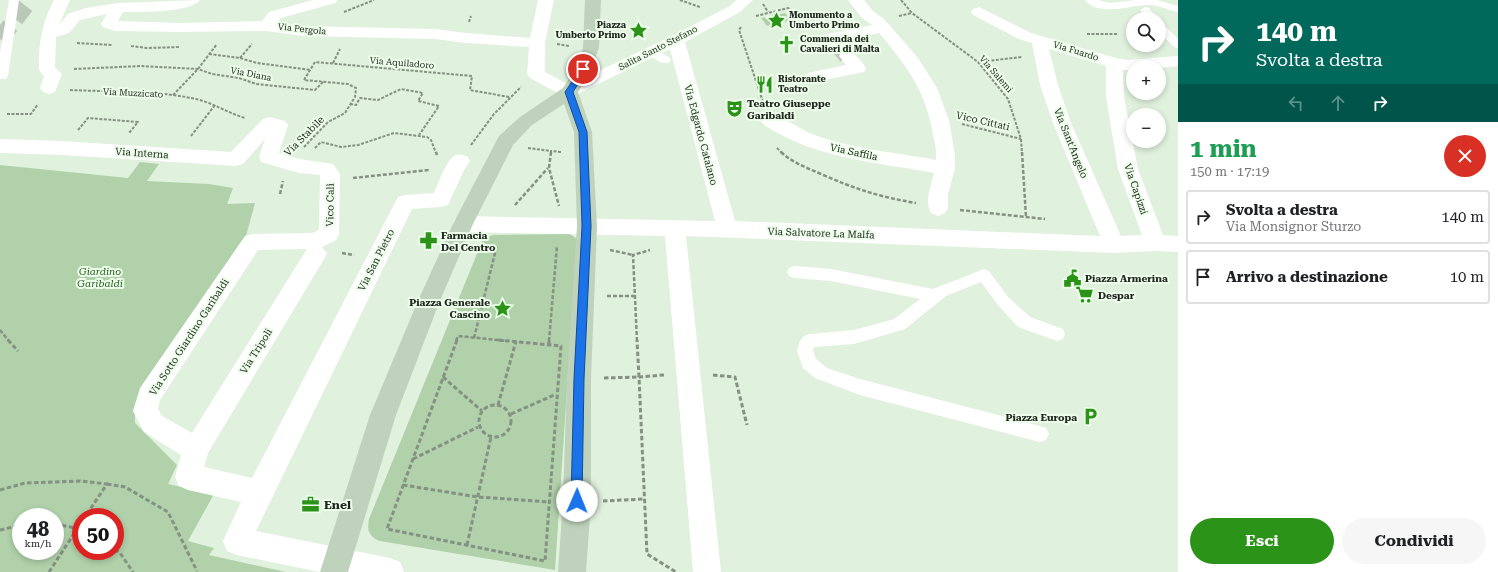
<!DOCTYPE html>
<html lang="it">
<head>
<meta charset="utf-8">
<style>
	:root { --surface:#fff; --page:#f6f6f6; --text:#202124; --muted:#757577; --line:#e0e0e0; --accent:#2b9317 }
	body { margin:0; font-family:"Roboto Serif",serif; background:var(--page); color:var(--text); height:100vh; display:flex; flex-direction:column; font-size:15px; white-space:nowrap }
	* { box-sizing:border-box; margin:0 }
	p { font-size:13px; color:var(--muted) }
	.icon { flex:none; width:22px; height:22px; fill:none; stroke:currentColor; stroke-width:2; stroke-linecap:round; stroke-linejoin:round }
	.map { position:relative; flex:1; overflow:hidden }
	.details { display:flex; flex-direction:column; background:var(--surface); width:320px }
	.details>* { flex:none }
	.top-card { background:#00695c; color:#fff; overflow:hidden }
	.fabs { position:absolute; left:1126px; top:12px; display:grid; gap:8px }
	.fabs a { display:grid; place-items:center; width:40px; height:40px; border-radius:50%; background:var(--surface); box-shadow:0 2px 6px #0003; font-size:20px }
	.speed { position:absolute; left:12px; top:508px; display:flex; gap:8px; font-size:20px; font-weight:700; text-align:center }
	.speed>* { display:grid; place-content:center; width:52px; height:52px; border-radius:50%; background:var(--surface); box-shadow:0 2px 6px #0003; line-height:1 }
	.speed small { font-size:10px; font-weight:400 }
	.speed .limit { border:6px solid #d22; background:#fff; color:#111 }
	.pin { position:absolute; display:grid; place-items:center; width:34px; height:34px; color:#fff; margin:-17px; border:2px solid #fff; border-radius:50%; box-shadow:0 1px 4px #0007 }
	.me { position:absolute; width:44px; margin:-22px; rotate:1deg; stroke-linejoin:round; filter:drop-shadow(0 0 3px #0008) }
	.turn { display:flex; align-items:center; gap:14px; height:84px; padding:0 12px; font-size:18px }
	.turn .icon { width:52px; height:52px; stroke-width:2.5 }
	.turn b { display:block; font-size:28px; line-height:34px }
	.lanes { display:flex; align-items:center; height:38px; padding:0 12px; background:#0003; justify-content:center; gap:20px; direction:ltr }
	.lanes .off { opacity:.35 }
	.round { display:grid; place-items:center; flex:none; width:42px; height:42px; border-radius:21px; background:var(--page) }
	.summary { display:flex; align-items:center; justify-content:space-between; height:68px; padding:0 12px }
	h1 { font-size:24px; font-weight:700; line-height:30px; color:#1e9e55 }
	.button { display:flex; gap:8px; margin-top:auto; padding:8px 12px }
	.button a { flex:1; height:46px; border-radius:24px; background:var(--accent); color:#fff; font-size:16px; font-weight:700; line-height:46px; text-align:center }
	.button a+a { background:var(--page); color:var(--text) }
	ul { padding:0; list-style:none }
	li { display:flex; align-items:center; gap:12px; height:54px; margin:0 8px 6px; padding:0 4px; border:2px solid var(--line); border-radius:4px }
	li div { flex:1 }
	li b { display:block; font-size:15px }
	li em { font-style:normal }
	main { display:flex; flex:1; min-height:0 }
	.map>svg:first-child { display:block }
	.green { fill:#b0d1aa; fill-rule:evenodd }
	.lines { fill:none; stroke-linecap:round; stroke-linejoin:round }
	.minor-tunnel { stroke:#bac9b7; stroke-width:17; stroke-dasharray:17 8; stroke-linecap:butt }
	.path-far2 { stroke:#859183; stroke-width:2; stroke-dasharray:3 1.5; stroke-linecap:butt }
	.path-far1 { stroke:#859183; stroke-width:2.5; stroke-dasharray:4 2; stroke-linecap:butt }
	.path { stroke:#859183; stroke-width:3; stroke-dasharray:4.5 2.5; stroke-linecap:butt }
	.service { fill:#fff; fill-rule:evenodd }
	.minor { fill:#fff; fill-rule:evenodd }
	.secondary { fill:#bfd2bc; fill-rule:evenodd }
	.route { fill:#1a73e8; stroke:#114b97 }
	.labels { text-anchor:middle; dominant-baseline:central; stroke-width:4; stroke-linejoin:round; paint-order:stroke }
	.far-poi-label { font-size:9px; font-weight:bold; fill:#222821; stroke:#edfeea; text-anchor:start }
	.far-street-label { font-size:9px; fill:#222821; stroke:#edfeea }
	.poi-label { font-size:10px; font-weight:bold; fill:#222821; stroke:#edfeea; text-anchor:start }
	.street-label { font-size:10px; fill:#222821; stroke:#edfeea }
	.park-label { font-size:10px; font-style:italic; fill:#275b1e; stroke:#edfeea }
	.near-poi-label { font-size:12px; font-weight:bold; fill:#222821; stroke:#edfeea; text-anchor:start }
</style>
</head>
<body>
<main>
<div class="map">
<svg width="1178" height="572" viewBox="0 0 1178 572">
	<rect width="100%" height="100%" fill="#e0f1dd"/>
	<!-- green -->
	<g class="green">
		<polygon points="785,13 791,20 767,26 761,18"/>
		<path d="M140 162 159 164 147 181 209 184 233 188 227 204 255 203 246 236 135 408V423L177 465 168 484 214 494 188 541 214 548 209 555 286 572H0V165L128 178ZM21 517H55V551H21ZM81 517H115V551H81Z"/>
		<path d="M493 235 570 234 577 239 555 570 380 541C368 536 367 530 369 519L483 239Z"/>
	</g>
	<g class="lines">
		<!-- minor-tunnel -->
		<g class="minor-tunnel">
			<polyline points="0,39 30,0"/>
			<polyline points="837,44 847,56"/>
		</g>
		<!-- path-far2 -->
		<g class="path-far2">
			<polyline points="680,0 700,7"/>
			<polyline points="901,0 912,13 978,62 1008,99 1021,139 1022,153"/>
			<polyline points="763,4 768,12"/>
			<polyline points="344,12 374,0"/>
			<polyline points="756,16 788,8 816,27"/>
			<polyline points="899,16 912,13"/>
			<polyline points="469,22 471,16"/>
			<polyline points="741,27 739,30 763,102"/>
			<polyline points="1087,34 1118,34"/>
			<polyline points="77,43 112,45"/>
			<polyline points="557,44 569,46"/>
			<polyline points="131,46 147,48 180,47"/>
			<polyline points="209,54 240,58 257,63 311,70"/>
			<polyline points="240,58 252,44"/>
			<polyline points="978,62 1022,57"/>
			<polyline points="333,63 340,49"/>
			<polyline points="74,69 141,66 198,69 212,74 239,78 256,84 315,90 323,82"/>
			<path d="M70 90C112 92 155 90 196 99 213 103 228 113 245 118"/>
			<polyline points="173,95 198,69 217,44"/>
			<polyline points="350,104 356,105 360,98 378,100 401,89 423,93 418,101 439,106 419,135"/>
			<polyline points="7,114 31,114 38,104"/>
			<polyline points="962,124 1021,139"/>
			<polyline points="78,130 88,118 138,122 129,133"/>
			<polyline points="191,136 215,105"/>
			<polyline points="471,145 494,114 521,87"/>
			<polyline points="304,147 328,122 345,113 355,97 356,88 348,84 304,80 315,62 472,76 470,90 509,97"/>
			<polyline points="315,148 321,142 341,147 358,145 394,133 427,137 431,140 436,153"/>
			<polyline points="528,148 551,151"/>
			<polyline points="777,148 782,153"/>
			<polyline points="551,153 551,151 562,152"/>
		</g>
		<!-- path-far1 -->
		<g class="path-far1">
			<polyline points="436,152 437,155"/>
			<polyline points="551,152 549,168 559,206"/>
			<path d="M781 152C793 163 807 168 821 174 855 189 880 197 916 203"/>
			<polyline points="1022,152 1026,217"/>
			<polyline points="353,178 429,170"/>
			<polyline points="280,194 283,181"/>
			<polyline points="515,205 548,168"/>
			<polyline points="960,210 1045,219"/>
			<polyline points="610,250 633,255"/>
			<polyline points="342,253 354,255"/>
			<polyline points="607,296 635,296"/>
			<polyline points="0,330 9,341"/>
			<polyline points="474,338 497,245"/>
			<polyline points="456,341 458,336 508,341"/>
			<polyline points="549,341 557,246"/>
			<polyline points="637,341 633,255 650,250"/>
		</g>
		<!-- path -->
		<g class="path">
			<polyline points="8,340 18,351"/>
			<polyline points="457,340 387,529 545,561 561,346 498,340"/>
			<polyline points="549,345 549,340"/>
			<polyline points="664,375 639,377 647,554 676,572"/>
			<polyline points="713,375 735,377 747,425"/>
			<polyline points="443,377 482,411"/>
			<polyline points="604,378 639,377 637,340"/>
			<polyline points="498,405 516,341"/>
			<circle cx="495" cy="421" r="16"/>
			<polyline points="511,414 554,395"/>
			<polyline points="413,459 478,427"/>
			<polyline points="107,484 125,487 168,512 197,571"/>
			<polyline points="403,485 478,497 550,502"/>
			<polyline points="0,490 25,483 80,481 107,484 85,517"/>
			<polyline points="603,501 644,499"/>
			<polyline points="55,524 81,529"/>
			<polyline points="0,530 21,525"/>
			<polyline points="467,545 491,437"/>
			<polyline points="115,549 120,553 133,572"/>
			<polyline points="49,572 81,523"/>
		</g>
		<!-- service -->
		<g class="service">
			<polygon points="9,0 19,0 8,76 6,79 0,79 0,53"/>
			<path d="M1085 0H1098L1110 3 1135 0H1157L1178 6V12C1169 10 1160 6 1151 5 1132 4 1099 18 1085 0Z"/>
			<polygon points="1145,7 1149,8 1158,19 1147,19 1140,10"/>
			<polygon points="1159,23 1163,24 1178,39 1178,48 1174,47 1159,32"/>
			<path d="M652 48 669 57 671 60 669 63C661 65 651 57 646 51L648 49Z"/>
			<polygon points="794,266 831,269 933,289 984,269 989,271 1008,297 1030,317 1063,329 1065,334 1063,339 1057,341 1018,327 998,305 981,282 946,296 905,329 854,344 814,347 813,351 816,359 827,368 860,379 1040,426 1046,428 1049,434 1046,440 1040,442 860,395 815,378 803,368 797,351 800,341 804,336 810,334 854,330 894,319 920,299 831,281 794,278 789,276 787,272 789,268"/>
		</g>
		<!-- minor -->
		<g class="minor">
			<path d="M54 0H70L59 25 68 14 86 8 118 3 200 0C190 13 139 12 123 12L118 21 179 23 262 21 269 12 313 0H338L335 3 281 18 278 22 304 26 435 29 466 33 530 38 538 0H554L545 43V72L569 85 670 37 730 6 736 0H753L740 12 685 42 735 221 1100 236 1053 123 1040 85 1032 43 1019 39 973 15 971 12 973 9 979 7 1031 33 1116 58 1128 60 1178 56V66L1159 68 1133 67V70H1123L1124 97 1138 169 1163 235 1178 236V252L1155 251 1114 253 686 236 721 572H693L665 236 463 232 456 230 453 224 456 218 463 216 715 221 670 49 569 98 563 96 530 78 527 74 529 47 466 43 435 39 304 36 266 31 179 32 115 31 103 27 101 24 107 14 80 20 69 33 56 37 55 68 62 74 55 92 49 94 43 92 40 88 44 76 39 70C38 44 42 23 54 0ZM1049 49 1106 66V97L1118 169 1142 235 1121 236 1071 123 1058 85Z"/>
			<path d="M848 0H864L873 11 884 19 918 58 937 88 949 120 955 156V168L948 195V208L945 213 938 216 931 213C924 201 931 186 934 173 881 163 823 159 776 132 769 128 763 125 759 119L762 115C776 111 798 128 812 134 851 149 895 152 936 160 937 152 935 143 933 135 926 91 907 66 879 33L843 40 845 44 843 48 837 49 831 48 825 37 827 34 872 25 861 17Z"/>
			<path d="M847 51C855 53 862 61 866 68L864 72 814 82 808 81 805 77 808 73 846 65 839 56 841 52Z"/>
			<path d="M269 117 285 121 288 125 279 153 299 159 333 164 340 174 339 234 336 240 322 247 327 253 324 259 208 453 204 467 252 478 398 197 405 195 434 193C438 184 446 161 454 156 459 153 462 155 467 156L470 161 464 170 448 205 441 207 412 209 256 531 390 558 400 562 404 572H320L237 555 227 551 223 541 241 502 188 490 179 486 175 477 181 455 144 432 133 411 140 388 245 236 252 234 312 233 319 230 320 175 299 173 261 162 259 157 265 139 243 164 236 166 62 155 0 153V139L62 141 231 152 263 119ZM307 249 192 433 162 416 158 409 160 400 258 250Z"/>
		</g>
		<!-- secondary -->
		<polygon class="secondary" points="585,0 601,0 599,48 591,69 578,92 592,132 597,226 591,379 591,501 586,572 558,572 563,501 567,379 577,226 574,132 564,104 532,125 513,145 473,224 439,303 396,415 348,572 320,572 370,415 417,303 453,224 499,136 520,117 563,88 575,69 583,48"/>
	</g>
	<!-- route -->
	<polygon class="route" points="583,67 587,69 573,92 587,132 591,226 584,379 582,501 581,505 577,506 573,505 571,501 574,379 582,226 579,132 565,92 581,68"/>
	<!-- icons -->
	<defs>
		<symbol id="sight-bare" viewBox="-9 -9 18 18"><path d="M0-6L1.8-2.2L6-1.7L2.9 1.2L3.7 5.4L0 3.3L-3.7 5.4L-2.9 1.2L-6-1.7L-1.8-2.2Z" fill="#2b9317" stroke="#edfeea" stroke-width="2.5" paint-order="stroke"/></symbol>
		<symbol id="church-bare" viewBox="-9 -9 18 18"><path d="M-1.2-6h2.4v3.5h3.3v2.4h-3.3V6h-2.4V-.1h-3.3v-2.4h3.3Z" fill="#2b9317" stroke="#edfeea" stroke-width="2.5" paint-order="stroke"/></symbol>
		<symbol id="restaurant-bare" viewBox="-9 -9 18 18"><path d="M-5-6h1v4h1v-4h1v4h1v-4h1v5L-1.5 .5V6h-2V.5L-5-1ZM5-6V6H3V1.5H1.5Q1.5-4 5-6Z" fill="#2b9317" stroke="#edfeea" stroke-width="2.5" paint-order="stroke"/></symbol>
		<symbol id="theatre-bare" viewBox="-9 -9 18 18"><path d="M-5-5.5Q0-4 5-5.5V0Q5 5 0 6Q-5 5-5 0ZM-3.3-2.5H-1v1.5H-3.3ZM1-2.5H3.3v1.5H1ZM-2.8 1Q0 5.5 2.8 1Z" fill="#2b9317" stroke="#edfeea" stroke-width="2.5" paint-order="stroke"/></symbol>
		<symbol id="pharmacy-bare" viewBox="-9 -9 18 18"><path d="M-2-6h4v4h4v4h-4v4h-4v-4h-4v-4h4Z" fill="#2b9317" stroke="#edfeea" stroke-width="2.5" paint-order="stroke"/></symbol>
		<symbol id="civic-bare" viewBox="-9 -9 18 18"><path d="M-.6-6.5H3V-4.5H.6V-3L4-1V1h2V6H-6V1h2V-1L-.6-3ZM-1.2 2.5V6h2.4V2.5Z" fill="#2b9317" stroke="#edfeea" stroke-width="2.5" paint-order="stroke"/></symbol>
		<symbol id="supermarket-bare" viewBox="-9 -9 18 18"><path d="M-6-5.5h2.5l.6 2H6L4.5 2H-2.5L-4.4-4H-6ZM-1.5 3.2a1.3 1.3 0 1 0 .1 0ZM3 3.2a1.3 1.3 0 1 0 .1 0Z" fill="#2b9317" stroke="#edfeea" stroke-width="2.5" paint-order="stroke"/></symbol>
		<symbol id="parking-bare" viewBox="-9 -9 18 18"><path d="M-3.5-5.5H1a3.5 3.5 0 0 1 0 7H-1V5.5H-3.5ZM-1-3.4V-.6H.8a1.4 1.4 0 0 0 0-2.8Z" fill="#2b9317" stroke="#edfeea" stroke-width="2.5" paint-order="stroke"/></symbol>
		<symbol id="office-bare" viewBox="-9 -9 18 18"><path d="M-6-3h4V-5.5h4V-3h4V5H-6ZM-1-4.5V-3h2v-1.5ZM-6 0V1H6V0Z" fill="#2b9317" stroke="#edfeea" stroke-width="2.5" paint-order="stroke"/></symbol>
	</defs>
	<g fill-rule="evenodd">
		<use href="#sight-bare" x="764" y="8" width="25" height="25"/>
		<use href="#sight-bare" x="626" y="18" width="25" height="25"/>
		<use href="#church-bare" x="774" y="32" width="25" height="25"/>
		<use href="#restaurant-bare" x="752" y="72" width="25" height="25"/>
		<use href="#theatre-bare" x="722" y="96" width="25" height="25"/>
		<use href="#pharmacy-bare" x="416" y="228" width="25" height="25"/>
		<use href="#civic-bare" x="1060" y="266" width="25" height="25"/>
		<use href="#supermarket-bare" x="1072" y="282" width="25" height="25"/>
		<use href="#sight-bare" x="490" y="296" width="25" height="25"/>
		<use href="#parking-bare" x="1078" y="404" width="25" height="25"/>
		<use href="#office-bare" x="298" y="492" width="25" height="25"/>
	</g>
	<g class="labels">
		<!-- far-poi labels -->
		<g class="far-poi-label">
			<text x="789" y="15">Monumento a<tspan x="789" dy="10">Umberto Primo</tspan></text>
			<text x="626" y="25" text-anchor="end">Piazza<tspan x="626" dy="10">Umberto Primo</tspan></text>
			<text x="800" y="39">Commenda dei<tspan x="800" dy="10">Cavalieri di Malta</tspan></text>
			<text x="778" y="79">Ristorante<tspan x="778" dy="10">Teatro</tspan></text>
		</g>
		<!-- far-street labels -->
		<g class="far-street-label">
			<text transform="translate(302 29) rotate(6)">Via Pergola</text>
			<text transform="translate(658 48) rotate(-27)">Salita Santo Stefano</text>
			<text transform="translate(1076 51) rotate(17)">Via Fuardo</text>
			<text transform="translate(402 63) rotate(5)">Via Aquiladoro</text>
			<text transform="translate(251 74) rotate(11)">Via Diana</text>
			<text transform="translate(996 74) rotate(49)">Via Salemi</text>
			<text transform="translate(133 93) rotate(3)">Via Muzzicato</text>
		</g>
		<!-- poi labels -->
		<g class="poi-label">
			<text x="747" y="103">Teatro Giuseppe<tspan x="747" dy="12">Garibaldi</tspan></text>
			<text x="441" y="235">Farmacia<tspan x="441" dy="12">Del Centro</tspan></text>
			<text x="1085" y="278">Piazza Armerina</text>
			<text x="1098" y="295">Despar</text>
			<text x="490" y="302" text-anchor="end">Piazza Generale<tspan x="490" dy="12">Cascino</tspan></text>
			<text x="1077" y="417" text-anchor="end">Piazza Europa</text>
		</g>
		<!-- street labels -->
		<g class="street-label">
			<text transform="translate(983 121) rotate(13)">Vico Cittati</text>
			<text transform="translate(701 135) rotate(75)">Via Edgardo Catalano</text>
			<text transform="translate(304 136) rotate(-45)">Via Stabile</text>
			<text transform="translate(1071 143) rotate(68)">Via Sant'Angelo</text>
			<text transform="translate(854 152) rotate(12)">Via Saffila</text>
			<text transform="translate(142 153) rotate(4)">Via Interna</text>
			<text transform="translate(1136 189) rotate(71)">Via Capizzi</text>
			<text transform="translate(330 205) rotate(-89)">Vico Calì</text>
			<text transform="translate(821 233) rotate(2)">Via Salvatore La Malfa</text>
			<text transform="translate(376 260) rotate(-63)">Via San Pietro</text>
			<text transform="translate(189 337) rotate(-57)">Via Sotto Giardino Garibaldi</text>
			<text transform="translate(256 351) rotate(-58)">Via Tripoli</text>
		</g>
		<!-- park labels -->
		<g class="park-label">
			<text x="100" y="271">Giardino<tspan x="100" dy="12">Garibaldi</tspan></text>
		</g>
		<!-- near-poi labels -->
		<g class="near-poi-label">
			<text x="324" y="505">Enel</text>
		</g>
	</g>
</svg>
<div class="fabs">
<a><svg class="icon" aria-label="search" viewBox="0 0 24 24"><circle cx="10" cy="10" r="6"/><path d="M15 15l6 6"/></svg></a>
<a>+</a>
<a>−</a>
</div>
<div class="speed"><div>48<small>km/h</small></div><div class="limit">50</div></div>
<div class="pin" style="left:583px;top:69px;background:#d93025"><svg class="icon" aria-label="arrive" viewBox="0 0 24 24"><path d="M6 21V4h12l-3 4 3 4H6"/></svg></div>
<svg class="me" style="left:577px;top:501px" viewBox="-20 -20 40 40"><circle r="19" fill="#fff"/><path d="M0-13L10 11 0 6-10 11z" fill="#1a73e8"/></svg>
</div>
<section class="details">
<div class="top-card">
<div class="turn"><svg class="icon" aria-label="right" viewBox="0 0 24 24"><path d="M7 20v-9h11M14 6l5 5-5 5"/></svg><div><b>140 m</b>Svolta a destra</div></div>
<div class="lanes"><svg class="icon off" aria-label="left" viewBox="0 0 24 24"><path d="M17 20v-9H6M10 6l-5 5 5 5"/></svg><svg class="icon off" aria-label="ahead" viewBox="0 0 24 24"><path d="M12 20V5M6 11l6-6 6 6"/></svg><svg class="icon" aria-label="right" viewBox="0 0 24 24"><path d="M7 20v-9h11M14 6l5 5-5 5"/></svg></div>
</div>
<div class="summary"><div><h1>1 min</h1><p>150 m · 17:19</p></div><a class="round" style="background:#d93025;color:#fff"><svg class="icon" aria-label="close" viewBox="0 0 24 24"><path d="M6 6l12 12M18 6L6 18"/></svg></a></div>
<ul>
<li><svg class="icon" aria-label="right" viewBox="0 0 24 24"><path d="M7 20v-9h11M14 6l5 5-5 5"/></svg><div><b>Svolta a destra</b><p>Via Monsignor Sturzo</p></div><em>140 m</em></li>
<li><svg class="icon" aria-label="arrive" viewBox="0 0 24 24"><path d="M6 21V4h12l-3 4 3 4H6"/></svg><div><b>Arrivo a destinazione</b></div><em>10 m</em></li>
</ul>
<div class="button"><a>Esci</a><a>Condividi</a></div>
</section>
</main>
</body>
</html>
